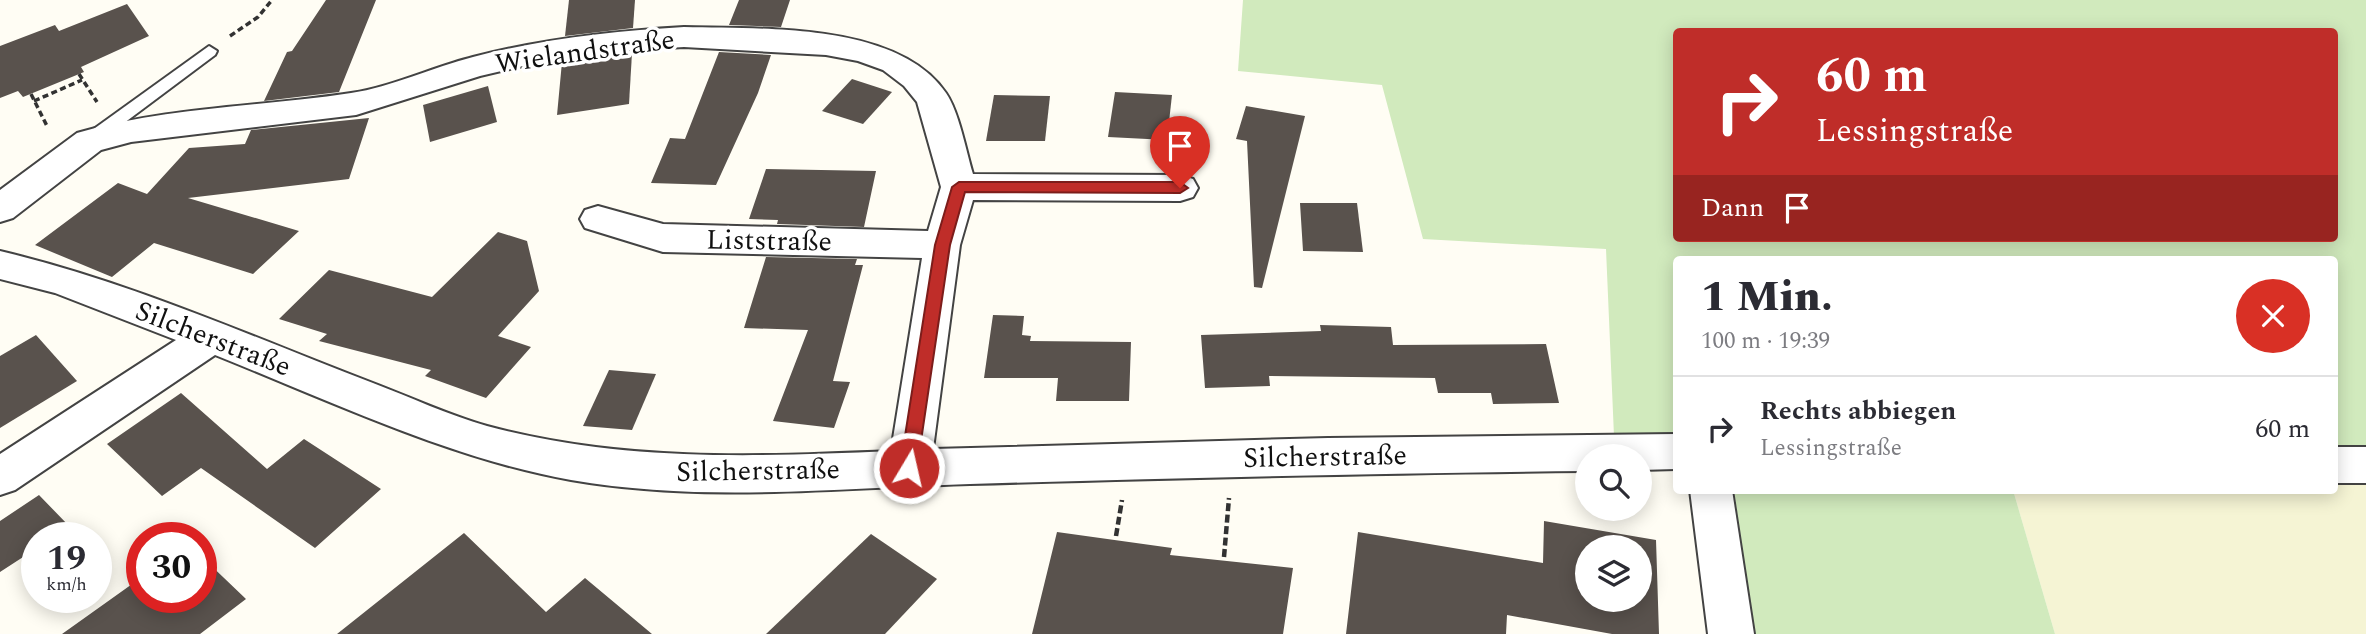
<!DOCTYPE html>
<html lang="de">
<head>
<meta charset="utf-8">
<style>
	:root { --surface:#fff; --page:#f2f2f3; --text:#2b2b33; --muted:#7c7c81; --line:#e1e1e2 }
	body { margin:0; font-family:Spectral,serif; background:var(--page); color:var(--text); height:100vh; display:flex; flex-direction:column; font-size:26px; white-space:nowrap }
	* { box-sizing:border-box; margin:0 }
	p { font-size:23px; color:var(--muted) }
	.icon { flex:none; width:38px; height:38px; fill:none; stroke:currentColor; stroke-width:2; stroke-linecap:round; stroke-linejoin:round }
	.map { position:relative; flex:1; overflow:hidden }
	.drawer { position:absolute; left:1673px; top:256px; width:665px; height:238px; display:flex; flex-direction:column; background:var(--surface); border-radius:7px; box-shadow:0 4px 18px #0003 }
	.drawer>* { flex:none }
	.banner { position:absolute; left:1673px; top:28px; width:665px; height:214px; border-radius:7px; box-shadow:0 4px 18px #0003; background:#bf2d29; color:#fff; overflow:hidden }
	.fabs { position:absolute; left:1575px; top:444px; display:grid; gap:14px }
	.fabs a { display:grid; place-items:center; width:77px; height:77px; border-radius:50%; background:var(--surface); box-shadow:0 4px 18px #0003; font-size:35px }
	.speed { position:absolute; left:21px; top:522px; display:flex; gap:14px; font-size:35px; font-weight:700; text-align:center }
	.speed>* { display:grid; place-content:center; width:91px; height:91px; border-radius:50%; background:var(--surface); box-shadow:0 4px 18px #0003; line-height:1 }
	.speed small { font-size:18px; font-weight:400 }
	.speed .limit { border:10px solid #d22; background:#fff; color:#111 }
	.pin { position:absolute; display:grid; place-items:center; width:60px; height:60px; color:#fff; margin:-72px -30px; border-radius:50% 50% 50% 0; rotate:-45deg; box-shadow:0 0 7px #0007 }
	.pin .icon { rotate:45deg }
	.me { position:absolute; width:77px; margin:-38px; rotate:9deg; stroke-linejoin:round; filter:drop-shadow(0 0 5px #0008) }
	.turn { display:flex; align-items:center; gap:24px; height:147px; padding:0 28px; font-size:32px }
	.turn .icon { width:91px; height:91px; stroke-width:2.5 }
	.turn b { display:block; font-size:49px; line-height:60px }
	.then { display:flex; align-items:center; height:66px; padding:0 28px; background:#0003; gap:14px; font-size:26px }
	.round { display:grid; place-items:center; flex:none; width:74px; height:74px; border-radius:37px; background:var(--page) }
	.overview { display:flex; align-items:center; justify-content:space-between; height:119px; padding:0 28px }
	h1 { font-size:42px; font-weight:800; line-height:52px }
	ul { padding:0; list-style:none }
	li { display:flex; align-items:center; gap:21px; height:105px; padding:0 28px; border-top:2px solid var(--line) }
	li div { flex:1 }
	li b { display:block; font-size:26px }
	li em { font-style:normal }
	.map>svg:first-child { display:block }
	.farmland { fill:#f5f4d4 }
	.green { fill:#d1eabd; fill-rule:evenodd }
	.building { fill:#59524d; fill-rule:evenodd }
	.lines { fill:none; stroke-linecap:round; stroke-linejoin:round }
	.lane-casing { stroke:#434343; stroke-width:4 }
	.street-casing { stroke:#434343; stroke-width:4 }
	.path-far1 { stroke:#323232; stroke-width:3.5; stroke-dasharray:6 3.5; stroke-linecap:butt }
	.path { stroke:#323232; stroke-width:4.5; stroke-dasharray:8 3.5; stroke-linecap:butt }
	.lane { fill:#fff; fill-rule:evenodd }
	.street { fill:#fff; fill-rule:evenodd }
	.route { fill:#bf2d29; stroke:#7c1d1b; stroke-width:2 }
	.labels { text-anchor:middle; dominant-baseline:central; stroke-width:7; stroke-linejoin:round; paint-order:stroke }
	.street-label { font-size:28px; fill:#101010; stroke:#fff }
</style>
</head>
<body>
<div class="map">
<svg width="2366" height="634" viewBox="0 0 2366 634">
	<rect width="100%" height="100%" fill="#fffdf4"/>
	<!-- farmland -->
	<polygon class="farmland" points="2335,476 2366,477 2366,634 2055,634 2013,490 2334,490"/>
	<!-- green -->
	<g class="green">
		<path d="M1243 0H2366V451H2335L2334 259H1676V438L1614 436 1606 249 1423 239 1382 85 1238 71ZM1676 32H2334V238H1676Z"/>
		<polygon points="1734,490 2013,490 2055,634 1754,634"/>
	</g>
	<!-- building -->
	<g class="building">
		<polygon points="326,0 376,0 339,92 264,101 287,52 292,51"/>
		<polygon points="569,0 635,0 633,28 565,36"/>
		<polygon points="739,0 790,0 781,27 729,25"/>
		<polygon points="127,4 149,36 81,67 84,72 23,97 18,91 0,98 0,46 55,25 59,31"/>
		<polygon points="719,52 771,55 758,93 716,185 651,183 670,138 685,139"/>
		<polygon points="632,53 629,104 557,115 562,62"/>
		<polygon points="852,79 892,92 863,124 822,111"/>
		<polygon points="488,86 497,122 430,142 423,105"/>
		<polygon points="1115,92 1172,95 1167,140 1108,137"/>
		<polygon points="994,95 1050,96 1045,141 986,141"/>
		<polygon points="1246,106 1305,116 1262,288 1254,287 1247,141 1236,139"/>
		<polygon points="369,118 349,179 188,198 299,231 253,274 154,243 112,277 35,245 118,183 147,194 189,148 245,144 251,130"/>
		<polygon points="766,169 876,171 864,227 777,224 778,220 749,219"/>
		<polygon points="1300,203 1357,203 1363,252 1303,251"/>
		<polygon points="498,232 527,241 539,291 498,336 531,347 486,398 425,376 431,370 319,341 327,334 279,319 329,270 432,297"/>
		<polygon points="766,257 857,259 855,265 863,265 833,381 850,382 834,428 773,421 808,330 744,328"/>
		<polygon points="993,315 1024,316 1022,335 1031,336 1030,341 1131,342 1129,401 1056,401 1058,378 984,378"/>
		<polygon points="1320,325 1391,327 1393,345 1546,344 1559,403 1493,404 1491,393 1438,393 1435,378 1269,376 1270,386 1205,388 1201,335 1321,331"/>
		<polygon points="36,335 77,381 0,428 0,356"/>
		<polygon points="609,370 656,374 632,430 583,426"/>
		<polygon points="181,393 267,469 304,439 381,489 315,548 201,468 162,496 107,444"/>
		<polygon points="39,495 70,527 54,537 37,537 37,548 0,572 0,521"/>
		<path d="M1544 521 1656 540 1659 634H1612L1507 615 1506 634H1346L1358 532 1543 563ZM1587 548H1640V600H1587Z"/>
		<polygon points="1057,532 1172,548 1170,555 1293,568 1283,634 1032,634"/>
		<polygon points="464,533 546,612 585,578 652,634 337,634"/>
		<polygon points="871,534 937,579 885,634 766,634"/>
		<polygon points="201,556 246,599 200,634 62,634 142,577 142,597 201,597"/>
	</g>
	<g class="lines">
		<defs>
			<polygon id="lane" points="209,46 217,51 215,55 96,144 84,144 81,140 84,136"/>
			<g id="street">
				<path d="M684 27C762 29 898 22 946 93 959 112 966 151 973 174L1180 175 1193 179 1198 188 1193 197 1180 201 973 200 960 245 933 449 1328 438 1676 434V469L1640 470V457H1587V471C1381 473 1176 478 970 484 838 488 703 503 571 480 451 459 328 400 215 355L15 490 0 495V454L176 340 55 293 0 279V251C128 281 250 336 373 383 410 397 448 415 487 426 621 462 753 457 891 451L922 258 663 252 585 228 580 219 585 210 598 206 663 224 928 231 941 187 917 102 904 86 883 70 858 61 826 55 684 47 633 50 536 63 480 76 356 115 131 142 101 150 13 218 0 222V190L77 133C166 107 259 107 351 93 392 87 433 67 473 57 542 39 613 31 684 27Z"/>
				<rect x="2334" y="447" width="32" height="36"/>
				<polygon points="1690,490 1732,490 1754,634 1708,634"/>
			</g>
		</defs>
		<!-- lane casing -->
		<use href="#lane" class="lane-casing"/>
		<!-- street casing -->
		<use href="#street" class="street-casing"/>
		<!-- path-far1 -->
		<g class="path-far1">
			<polyline points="230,36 258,17 272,0"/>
			<polyline points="79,74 97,102"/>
			<polyline points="31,94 48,128"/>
			<polyline points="34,101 82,80"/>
		</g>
		<!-- path -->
		<g class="path">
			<polyline points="1116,536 1122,500"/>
			<polyline points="1224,557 1229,498"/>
		</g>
		<!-- lane -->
		<use href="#lane" class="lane"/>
		<!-- street -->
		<use href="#street" class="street"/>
	</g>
	<!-- route -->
	<polygon class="route" points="959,182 1180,182 1188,188 1180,193 965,192 950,245 917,468 915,473 909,475 902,473 900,468 935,245 952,187"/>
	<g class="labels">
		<!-- street labels -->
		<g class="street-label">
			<text transform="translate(585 52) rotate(-8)">Wielandstraße</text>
			<text transform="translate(769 241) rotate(1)">Liststraße</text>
			<text transform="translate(213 339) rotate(21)">Silcherstraße</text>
			<text transform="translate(1325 457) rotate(-1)">Silcherstraße</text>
			<text transform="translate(758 471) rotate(-1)">Silcherstraße</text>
		</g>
	</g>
</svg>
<div class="fabs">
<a><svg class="icon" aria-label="search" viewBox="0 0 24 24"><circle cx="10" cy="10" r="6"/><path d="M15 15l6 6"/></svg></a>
<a><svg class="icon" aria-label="layers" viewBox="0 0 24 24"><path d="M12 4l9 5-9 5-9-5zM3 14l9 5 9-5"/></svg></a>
</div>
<div class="speed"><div>19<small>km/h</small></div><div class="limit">30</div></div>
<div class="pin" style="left:1180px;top:188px;background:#d93025"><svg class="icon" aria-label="arrive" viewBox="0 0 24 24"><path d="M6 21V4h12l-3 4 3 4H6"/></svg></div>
<svg class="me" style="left:909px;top:468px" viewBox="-20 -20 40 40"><circle r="17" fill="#bf2d29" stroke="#fff" stroke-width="3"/><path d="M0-11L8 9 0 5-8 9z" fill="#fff"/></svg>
<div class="banner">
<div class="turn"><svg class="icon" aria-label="right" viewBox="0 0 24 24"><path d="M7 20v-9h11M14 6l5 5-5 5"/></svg><div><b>60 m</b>Lessingstraße</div></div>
<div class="then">Dann<svg class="icon" aria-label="arrive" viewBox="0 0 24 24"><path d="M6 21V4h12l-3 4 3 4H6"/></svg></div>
</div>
<section class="drawer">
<div class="overview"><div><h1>1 Min.</h1><p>100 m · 19:39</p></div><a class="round" style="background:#d93025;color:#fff"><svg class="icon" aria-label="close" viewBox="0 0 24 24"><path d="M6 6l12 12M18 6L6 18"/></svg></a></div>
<ul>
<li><svg class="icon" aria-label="right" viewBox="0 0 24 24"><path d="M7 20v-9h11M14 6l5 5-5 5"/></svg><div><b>Rechts abbiegen</b><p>Lessingstraße</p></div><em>60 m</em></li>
</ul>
</section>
</div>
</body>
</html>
